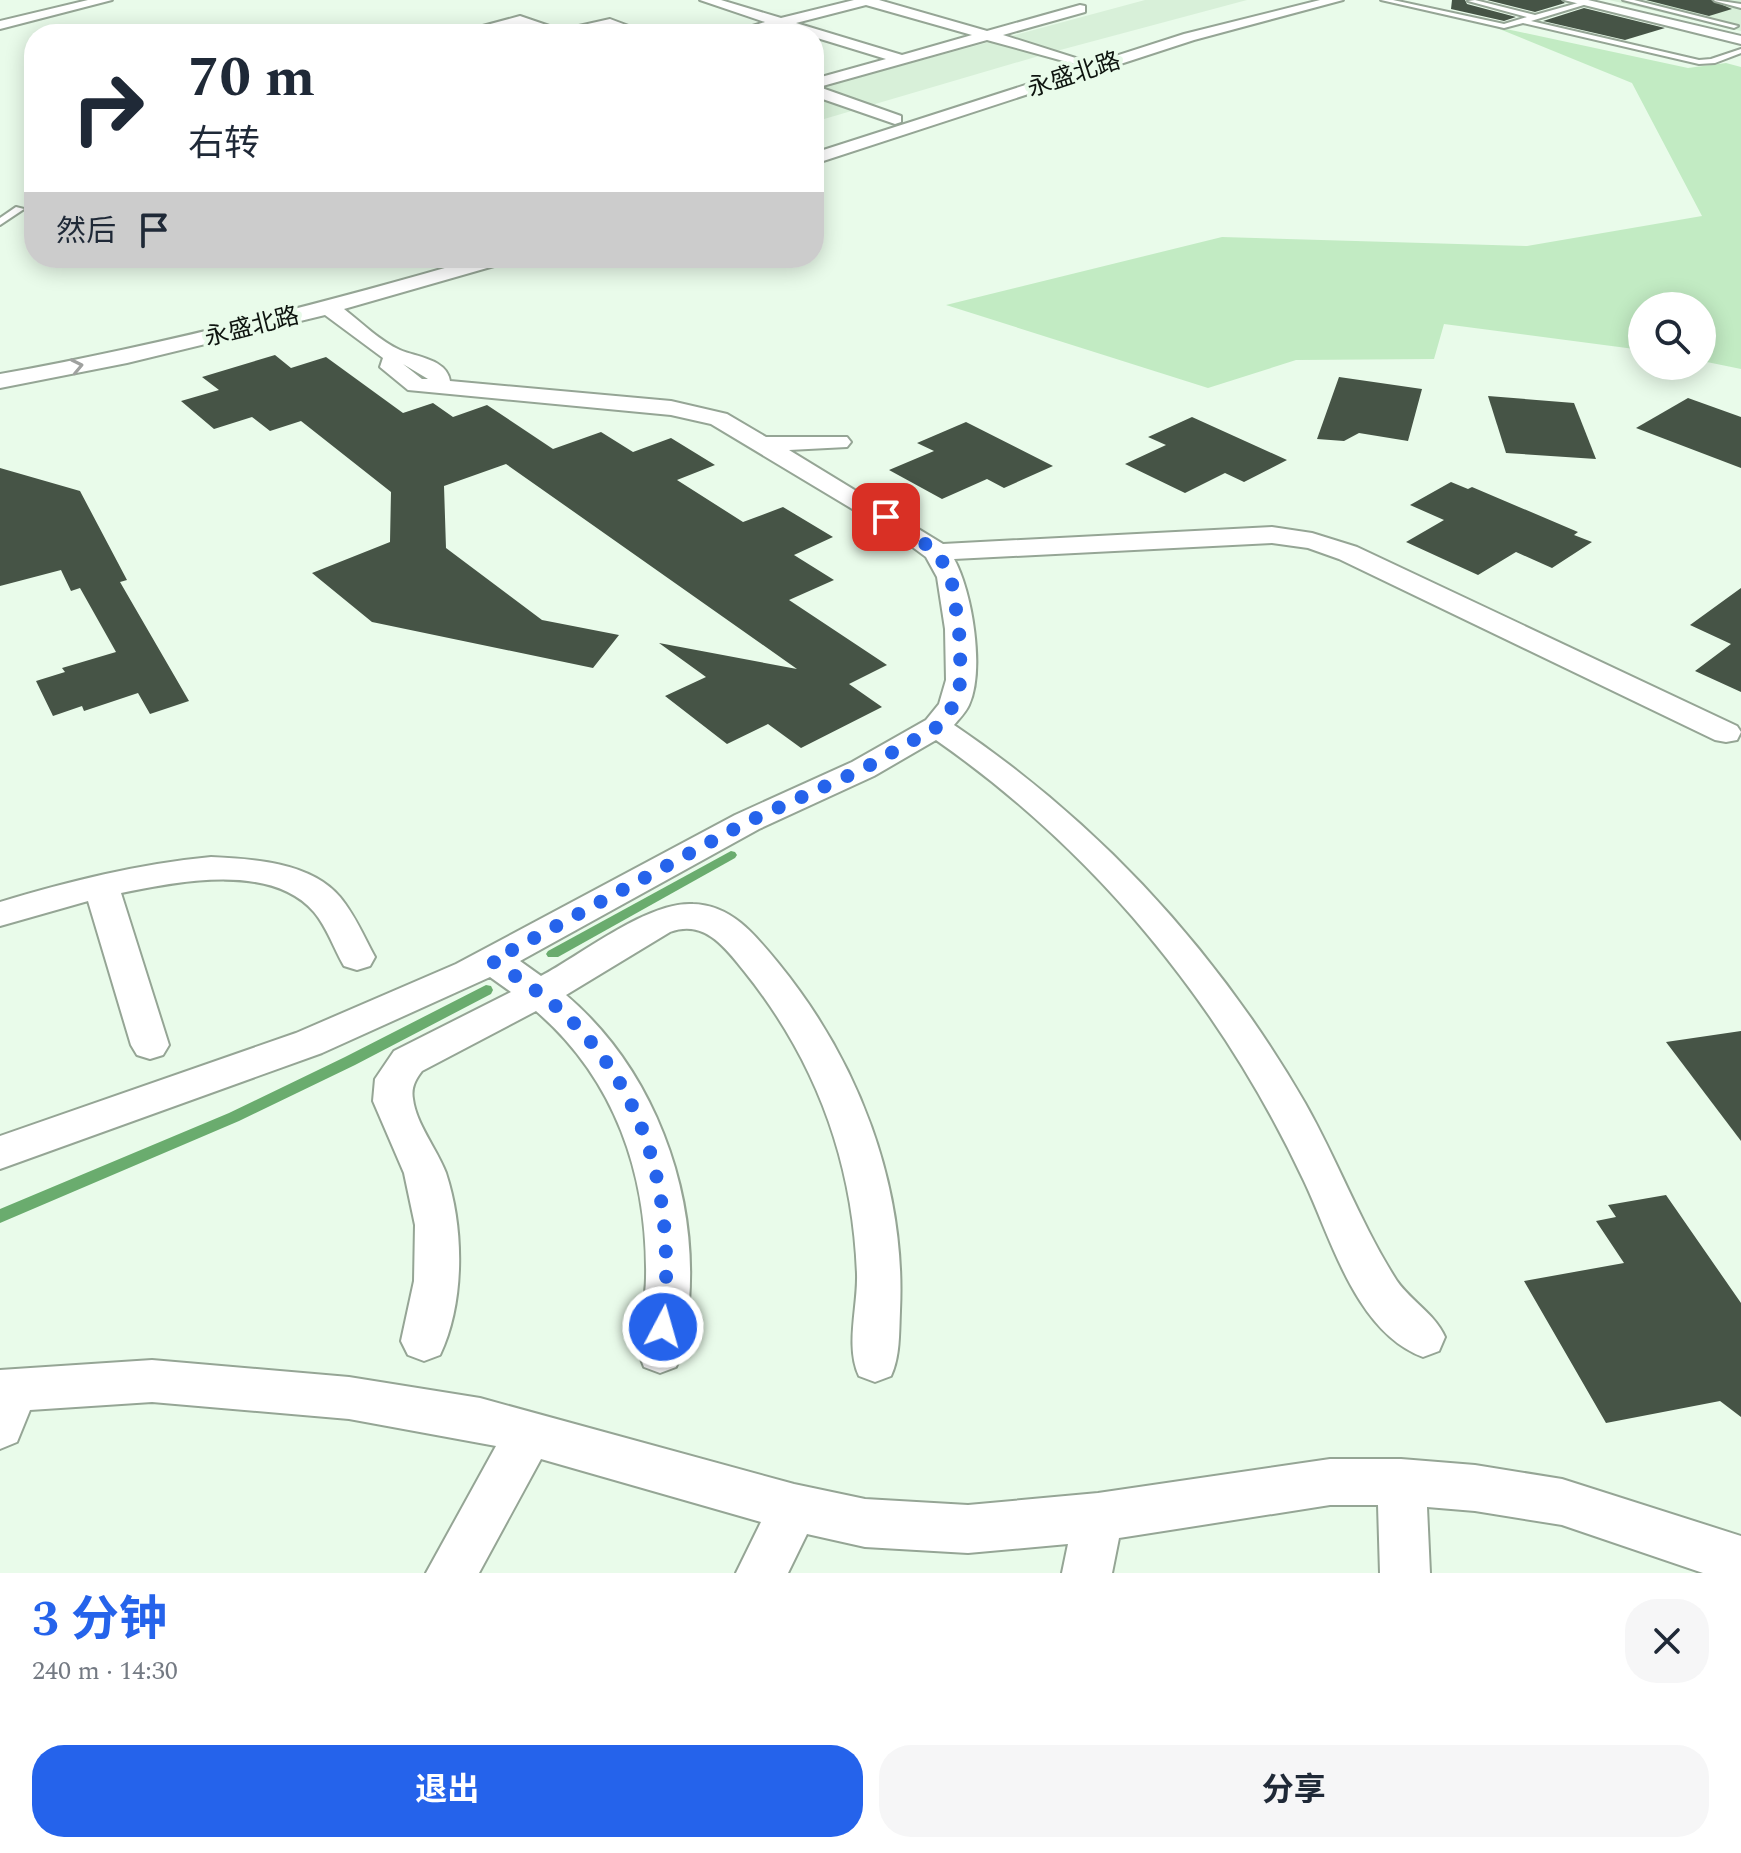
<!DOCTYPE html>
<html lang="zh">
<head>
<meta charset="utf-8">
<style>
	:root { --surface:#fff; --page:#f6f6f7; --text:#1f2937; --muted:#747a83; --accent:#2563eb }
	body { margin:0; font-family:Spectral,"Noto Sans SC",serif; background:var(--page); color:var(--text); height:100vh; display:flex; flex-direction:column; font-size:30px; white-space:nowrap }
	* { box-sizing:border-box; margin:0 }
	p { font-size:26px; color:var(--muted) }
	.icon { flex:none; width:44px; height:44px; fill:none; stroke:currentColor; stroke-width:2; stroke-linecap:round; stroke-linejoin:round }
	.map { position:relative; height:1573px; overflow:hidden }
	.panel { display:flex; flex-direction:column; background:var(--surface); flex:1 }
	.panel>* { flex:none }
	.hud { position:absolute; left:24px; top:24px; width:800px; height:244px; border-radius:32px; box-shadow:0 4px 20px #0003; background:#fff; color:var(--text); overflow:hidden }
	.tools { position:absolute; left:1628px; top:292px; display:grid; gap:16px }
	.tools a { display:grid; place-items:center; width:88px; height:88px; border-radius:50%; background:var(--surface); box-shadow:0 4px 20px #0003; font-size:40px }
	.pin { position:absolute; display:grid; place-items:center; width:68px; height:68px; color:#fff; margin:-34px; border-radius:16px; box-shadow:0 4px 12px #0006 }
	.me { position:absolute; width:88px; margin:-44px; rotate:6deg; stroke-linejoin:round; filter:drop-shadow(0 0 6px #0008) }
	.turn { display:flex; align-items:center; gap:28px; height:168px; padding:0 32px; font-size:36px }
	.turn .icon { width:104px; height:104px; stroke-width:2.5 }
	.turn b { display:block; font-size:56px; line-height:68px }
	.then { display:flex; align-items:center; height:76px; padding:0 32px; background:#0003; gap:16px; font-size:30px }
	.round { display:grid; place-items:center; flex:none; width:84px; height:84px; border-radius:32px; background:var(--page) }
	.summary { display:flex; align-items:center; justify-content:space-between; height:136px; padding:0 32px }
	h1 { font-size:48px; font-weight:700; line-height:60px; color:var(--accent) }
	.primary-button { display:flex; gap:16px; margin-top:auto; padding:16px 32px }
	.primary-button a { flex:1; height:92px; border-radius:32px; background:var(--accent); color:#fff; font-size:32px; font-weight:700; line-height:92px; text-align:center }
	.primary-button a+a { background:var(--page); color:var(--text) }
	.map>svg:first-child { display:block }
	.built { fill:#d8f0d9 }
	.green { fill:#c2ebc3 }
	.lines { fill:none; stroke-linecap:round; stroke-linejoin:round }
	.stream { fill:#6aac6e; fill-rule:evenodd }
	.building { fill:#465446 }
	.service-casing { stroke:#95a595; stroke-width:4 }
	.minor-casing { stroke:#95a595; stroke-width:4 }
	.service { fill:#fff; fill-rule:evenodd }
	.minor { fill:#fff; fill-rule:evenodd }
	.oneway { stroke:#9fa19f }
	.route { stroke:#2563eb; stroke-width:14; stroke-dasharray:0 25.2 }
	.labels { text-anchor:middle; dominant-baseline:central; stroke-width:8; stroke-linejoin:round; paint-order:stroke }
	.far-street-label { font-size:24px; fill:#0e140f; stroke:#e9fbea }
</style>
</head>
<body>
<div class="map">
<svg width="1741" height="1573" viewBox="0 0 1741 1573">
	<rect width="100%" height="100%" fill="#e9fbea"/>
	<!-- built -->
	<g class="built">
		<polygon points="1145,0 1247,0 1049,53 814,122 814,89"/>
		<polygon points="1609,0 1741,0 1741,31"/>
	</g>
	<!-- green -->
	<polygon class="green" points="1492,26 1688,68 1726,63 1741,67 1741,369 1702,361 1702,306 1642,306 1642,350 1444,324 1434,359 1296,360 1208,388 946,305 1222,237 1527,246 1702,216 1632,83"/>
	<g class="lines">
		<!-- stream -->
		<g class="stream">
			<polygon points="731,851 735,852 737,855 735,858 558,957 548,957 546,954 548,951"/>
			<polygon points="486,985 491,986 493,990 491,994 355,1065 239,1121 0,1223 0,1209 229,1113 345,1057"/>
		</g>
	</g>
	<!-- building -->
	<g class="building">
		<polygon points="1452,0 1465,0 1467,4 1516,17 1504,21 1451,9"/>
		<polygon points="1487,0 1561,0 1565,3 1535,12"/>
		<polygon points="1646,0 1711,0 1732,9 1709,16"/>
		<polygon points="1584,8 1665,28 1625,40 1543,21"/>
		<polygon points="275,355 291,368 326,357 403,413 433,403 453,417 487,405 553,449 601,432 633,452 671,438 715,465 677,480 743,522 783,507 833,537 794,555 834,580 789,600 887,665 849,684 882,707 801,748 768,724 727,744 665,696 706,677 659,643 797,669 506,464 444,486 446,548 542,620 619,635 593,668 372,622 312,573 390,542 391,492 301,421 270,431 252,417 214,429 181,401 219,390 202,377"/>
		<polygon points="1339,377 1422,389 1408,441 1359,433 1344,441 1317,439"/>
		<polygon points="1488,396 1574,403 1596,459 1506,453"/>
		<polygon points="1688,398 1741,417 1741,468 1636,428"/>
		<polygon points="1192,417 1287,460 1244,482 1225,473 1185,493 1125,464 1166,445 1148,437"/>
		<polygon points="966,422 1053,466 1004,488 987,479 942,499 889,470 934,451 917,443"/>
		<polygon points="0,468 80,491 127,580 120,582 189,701 150,714 138,693 84,711 82,706 53,716 36,681 65,672 62,668 116,652 80,588 71,591 61,570 0,586"/>
		<polygon points="1451,482 1468,489 1472,487 1578,532 1574,535 1592,542 1552,568 1516,552 1478,575 1406,542 1444,520 1410,505"/>
		<polygon points="1741,588 1741,692 1695,671 1731,644 1690,625"/>
		<polygon points="1741,1031 1741,1141 1666,1042"/>
		<polygon points="1666,1195 1741,1303 1741,1417 1720,1401 1606,1423 1524,1281 1624,1263 1596,1221 1616,1217 1608,1205"/>
	</g>
	<g class="lines">
		<defs>
			<g id="service">
				<polygon points="1381,0 1393,0 1504,24 1527,17 1468,1 1475,0 1535,15 1585,1 1587,4 1531,21 1699,60 1711,59 1741,49 1741,53 1715,63 1699,64 1523,23 1504,28"/>
				<polygon points="1623,0 1634,0 1738,26 1734,28"/>
				<polygon points="1714,0 1741,4 1741,8 1715,1"/>
				<polygon points="16,207 24,209 0,225 0,218"/>
			</g>
			<g id="minor">
				<polygon points="88,0 112,0 0,29 0,21"/>
				<path d="M700 0H721L781 18 854 0H879L987 31 1080 5 1085 6V12L1003 35 1085 61 1078 65 987 40 819 87 901 116V122L895 124 814 96V79L886 59 814 37V34L780 27 751 34H727L765 22ZM866 5 972 35 902 55 796 23Z"/>
				<polygon points="1320,0 1343,0 1194,40 814,164 814,153 1184,34"/>
				<polygon points="1564,0 1588,0 1741,36 1741,44"/>
				<polygon points="520,16 561,30 610,19 650,34 629,34 609,27 581,34 545,34 519,24 478,34 453,34"/>
				<path d="M480 258H511L508 262 344 309C361 322 381 342 400 350 416 357 447 359 450 381L671 401 727 414 766 437H847L851 442 847 447 789 450 943 544 1272 527 1312 533 1357 547 1737 726 1741 732 1737 740 1726 742 1715 740 1339 559 1308 548 1272 543 954 559C972 591 985 670 969 705 966 712 959 719 954 725 1099 823 1217 951 1305 1103 1338 1161 1361 1225 1397 1281 1411 1301 1435 1314 1445 1337L1439 1351 1423 1357C1356 1332 1332 1240 1304 1181 1221 1004 1096 852 936 740L874 776 759 829 520 961 541 976C581 955 648 901 693 904 732 905 756 936 779 964 858 1061 906 1185 900 1311 899 1334 900 1356 891 1376L875 1382 859 1376C845 1346 858 1307 857 1274 853 1161 815 1059 744 971 725 947 704 919 670 932L566 995C653 1069 698 1189 689 1302 687 1324 685 1347 676 1367L660 1373 644 1367C632 1341 646 1307 646 1278 648 1175 615 1079 536 1011L422 1071C415 1080 411 1088 413 1099 416 1124 437 1149 446 1173 464 1228 465 1302 440 1355L424 1361 408 1355 401 1341 414 1281 415 1225 404 1173 373 1101 375 1079 394 1051 511 992 490 977 322 1053 0 1169V1136L296 1033 456 964 735 815 852 762 926 720 939 704 946 680 945 629 937 577 926 557 899 537 711 424 671 415 408 390 380 367 383 358 325 315 127 363 0 388V374C162 345 321 304 480 258ZM403 364 428 379H422Z"/>
				<path d="M211 857C253 859 311 862 340 897 355 915 364 937 375 957L370 966 357 970 344 966C334 949 327 927 314 912 271 862 177 882 121 893L169 1045 163 1055 150 1059 137 1055 131 1045 88 901 0 926V902C70 881 138 864 211 857Z"/>
				<polygon points="152,1360 349,1377 480,1398 794,1484 865,1499 968,1505 1098,1493 1330,1459 1401,1459 1475,1465 1562,1479 1741,1536 1741,1573 1703,1573 1562,1525 1475,1511 1427,1507 1430,1573 1380,1573 1378,1505 1330,1505 1119,1538 1112,1573 1062,1573 1068,1544 968,1553 865,1547 807,1534 788,1573 736,1573 761,1522 541,1459 479,1573 426,1573 496,1446 349,1419 152,1402 30,1410 17,1442 0,1449 0,1370"/>
			</g>
		</defs>
		<!-- service casing -->
		<use href="#service" class="service-casing"/>
		<!-- minor casing -->
		<use href="#minor" class="minor-casing"/>
		<!-- service -->
		<use href="#service" class="service"/>
		<!-- minor -->
		<use href="#minor" class="minor"/>
	</g>
	<!-- one-way arrows -->
	<defs><path id="oneway-chevron" d="M-2-3.5L2.5 0L-2 3.5" fill="none" stroke-width="1.6" stroke-linecap="round" stroke-linejoin="round" transform="scale(2)"/></defs>
	<use class="oneway" href="#oneway-chevron" transform="translate(77 366) rotate(-12)"/>
	<g class="lines">
		<!-- route -->
		<path class="route" d="M663 1327C674 1221 658 1117 584 1034 558 1004 525 982 492 961L747 822 863 769 937 727 954 705 961 680 959 629 951 577 937 552 886 517"/>
	</g>
	<g class="labels">
		<!-- far-street labels -->
		<g class="far-street-label">
			<text transform="translate(1074 75) rotate(-18)">永盛北路</text>
			<text transform="translate(252 327) rotate(-14)">永盛北路</text>
		</g>
	</g>
</svg>
<div class="tools">
<a><svg class="icon" aria-label="search" viewBox="0 0 24 24"><circle cx="10" cy="10" r="6"/><path d="M15 15l6 6"/></svg></a>
</div>
<div class="pin" style="left:886px;top:517px;background:#d93025"><svg class="icon" aria-label="arrive" viewBox="0 0 24 24"><path d="M6 21V4h12l-3 4 3 4H6"/></svg></div>
<svg class="me" style="left:663px;top:1327px" viewBox="-20 -20 40 40"><circle r="17" fill="#2563eb" stroke="#fff" stroke-width="3"/><path d="M0-11L8 9 0 5-8 9z" fill="#fff"/></svg>
<div class="hud">
<div class="turn"><svg class="icon" aria-label="right" viewBox="0 0 24 24"><path d="M7 20v-9h11M14 6l5 5-5 5"/></svg><div><b>70 m</b>右转</div></div>
<div class="then">然后<svg class="icon" aria-label="arrive" viewBox="0 0 24 24"><path d="M6 21V4h12l-3 4 3 4H6"/></svg></div>
</div>
</div>
<section class="panel">
<div class="summary"><div><h1>3 分钟</h1><p>240 m · 14:30</p></div><a class="round"><svg class="icon" aria-label="close" viewBox="0 0 24 24"><path d="M6 6l12 12M18 6L6 18"/></svg></a></div>
<div class="primary-button"><a>退出</a><a>分享</a></div>
</section>
</body>
</html>
